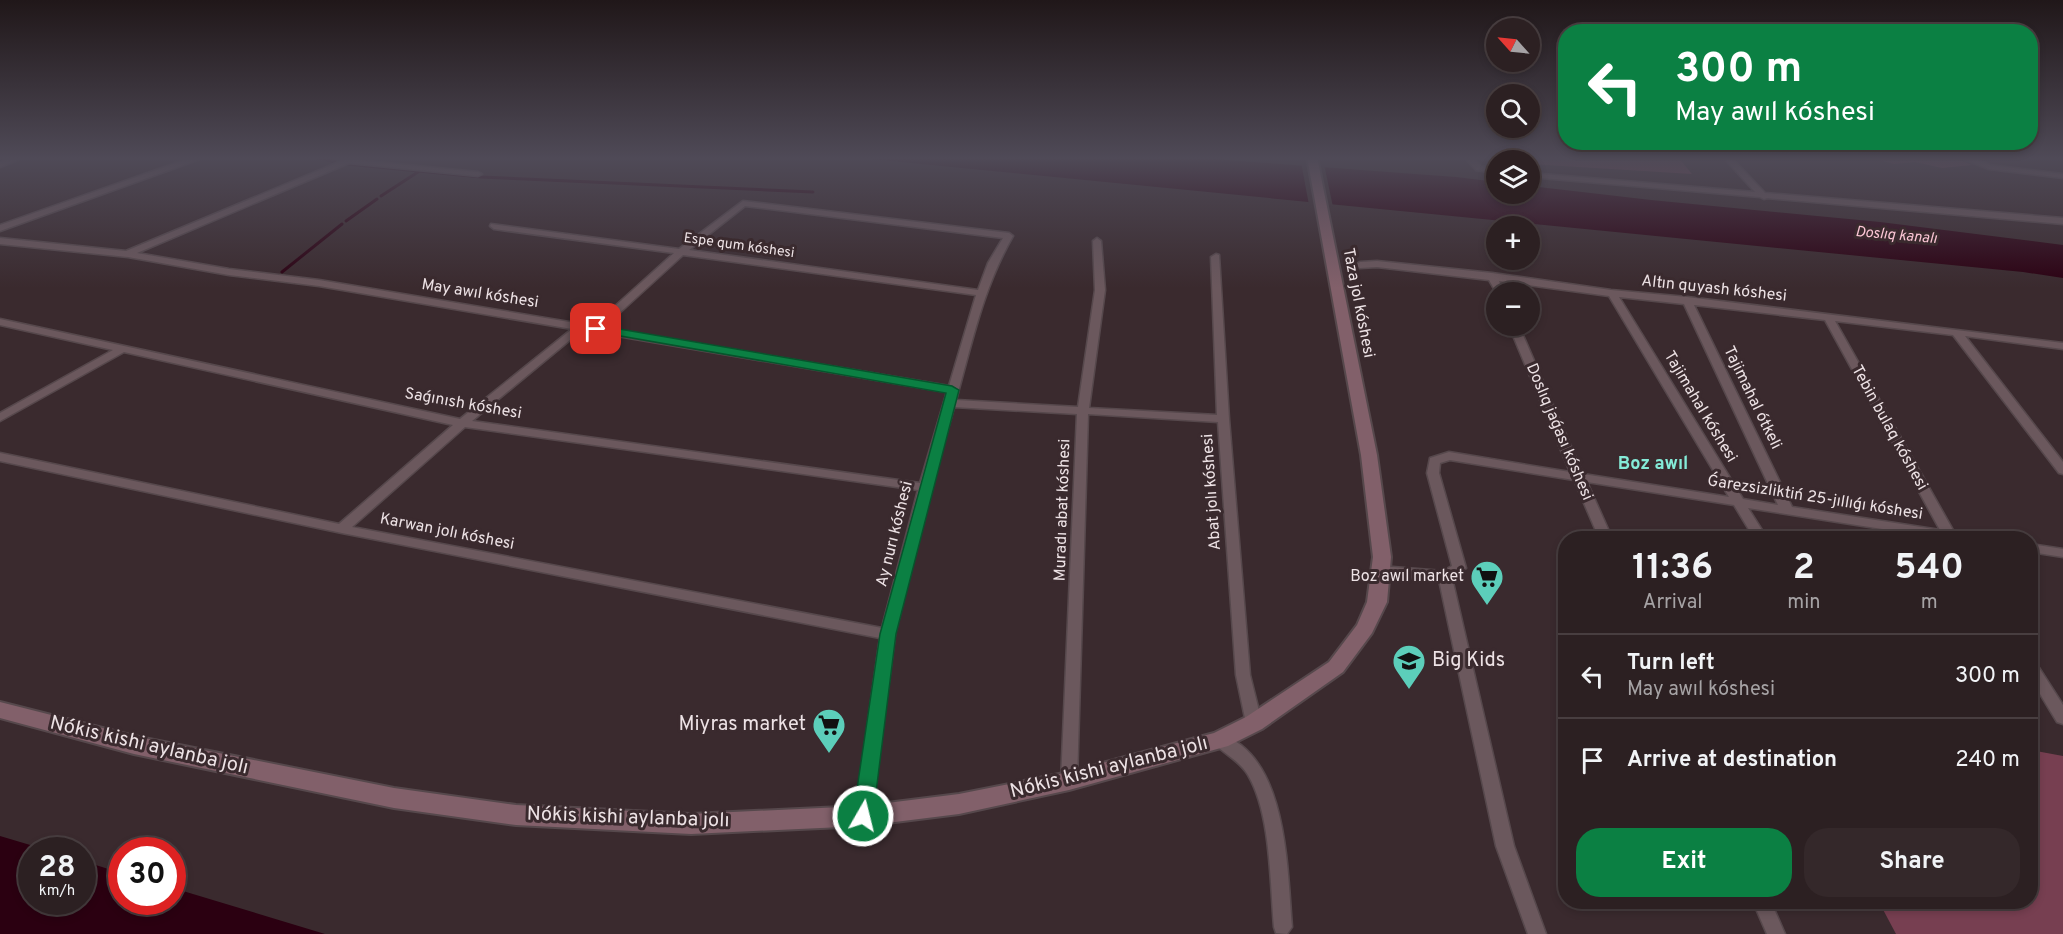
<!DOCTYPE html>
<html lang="en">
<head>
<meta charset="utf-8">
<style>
	:root { --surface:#2c2022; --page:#34282a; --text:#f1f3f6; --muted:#a6a3a5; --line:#483e40; --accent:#0b8043 }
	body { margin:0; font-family:Overpass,sans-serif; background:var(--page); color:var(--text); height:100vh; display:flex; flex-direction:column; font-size:22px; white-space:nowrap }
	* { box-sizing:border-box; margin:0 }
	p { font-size:20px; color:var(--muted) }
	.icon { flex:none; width:33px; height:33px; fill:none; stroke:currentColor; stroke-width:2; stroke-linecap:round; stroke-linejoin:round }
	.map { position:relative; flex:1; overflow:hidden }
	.panel { position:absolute; left:1558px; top:531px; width:480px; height:378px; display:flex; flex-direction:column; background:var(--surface); border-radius:24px; box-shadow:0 3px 9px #0003,0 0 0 2px var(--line) }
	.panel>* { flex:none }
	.hud { position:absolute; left:1558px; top:24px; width:480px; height:126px; border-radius:24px; box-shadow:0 3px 9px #0003,0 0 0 2px var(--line); background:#0b8043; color:#fff; overflow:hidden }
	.needle { width:39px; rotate:297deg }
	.buttons { position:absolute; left:1486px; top:18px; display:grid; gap:12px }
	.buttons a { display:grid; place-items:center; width:54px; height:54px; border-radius:50%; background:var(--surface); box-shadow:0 3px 9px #0003,0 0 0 2px var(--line); font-size:30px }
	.speed { position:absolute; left:18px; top:837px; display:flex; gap:12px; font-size:30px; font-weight:700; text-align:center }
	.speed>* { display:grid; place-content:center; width:78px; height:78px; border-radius:50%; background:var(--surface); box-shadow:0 3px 9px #0003,0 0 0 2px var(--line); line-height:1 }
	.speed small { font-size:15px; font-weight:400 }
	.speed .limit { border:9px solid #d22; background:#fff; color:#111 }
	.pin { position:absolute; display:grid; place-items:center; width:51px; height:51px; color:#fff; margin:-26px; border-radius:12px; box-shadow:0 3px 9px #0006 }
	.me { position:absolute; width:66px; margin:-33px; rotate:8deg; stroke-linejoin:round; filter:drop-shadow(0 0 4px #0008) }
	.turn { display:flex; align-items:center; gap:21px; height:126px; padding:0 18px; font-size:27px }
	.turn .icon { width:78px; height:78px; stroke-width:2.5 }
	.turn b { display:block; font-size:42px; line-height:51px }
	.eta { display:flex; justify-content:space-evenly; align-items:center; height:102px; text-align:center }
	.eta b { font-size:36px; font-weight:700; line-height:42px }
	.action { display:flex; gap:12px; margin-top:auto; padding:12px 18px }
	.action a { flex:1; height:69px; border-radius:24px; background:var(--accent); color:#fff; font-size:24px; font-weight:700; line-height:69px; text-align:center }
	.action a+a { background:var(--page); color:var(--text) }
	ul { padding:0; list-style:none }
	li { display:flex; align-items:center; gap:18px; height:84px; padding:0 18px; border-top:2px solid var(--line) }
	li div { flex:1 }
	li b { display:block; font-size:22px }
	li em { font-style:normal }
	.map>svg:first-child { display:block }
	.green { fill:#773f51 }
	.water { fill:#2b0011 }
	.pier { fill:#3a2a2e }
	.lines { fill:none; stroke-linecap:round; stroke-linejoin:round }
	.stream { stroke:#2b0011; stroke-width:3 }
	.street-casing { stroke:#56484c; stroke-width:3 }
	.secondary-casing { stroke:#56484c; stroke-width:4 }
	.street { fill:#6b585d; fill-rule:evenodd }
	.secondary { fill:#82606a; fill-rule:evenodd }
	.route { fill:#0b8043; stroke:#07532c; stroke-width:1.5 }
	.labels { text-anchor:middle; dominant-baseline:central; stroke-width:6; stroke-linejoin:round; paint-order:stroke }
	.far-street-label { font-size:14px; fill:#ede2e5; stroke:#3a2a2e }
	.far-water-label { font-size:15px; font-style:italic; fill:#fcc6d5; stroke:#3a2a2e }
	.street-label { font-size:16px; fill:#ede2e5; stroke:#3a2a2e }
	.poi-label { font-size:16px; fill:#ede2e5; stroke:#3a2a2e; text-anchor:end }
	.neighbourhood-label { font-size:18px; font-weight:bold; fill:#85ebd8; stroke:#3a2a2e }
	.near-poi-label { font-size:20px; fill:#ede2e5; stroke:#3a2a2e; text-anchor:start }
	.near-street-label { font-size:20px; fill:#ede2e5; stroke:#3a2a2e }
</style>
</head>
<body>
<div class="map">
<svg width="2063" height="934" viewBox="0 0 2063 934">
	<rect width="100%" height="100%" fill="#3a2a2e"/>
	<!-- green -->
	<g class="green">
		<polygon points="1488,157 1678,157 1692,174 1530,164 1530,160 1491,162"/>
		<polygon points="1868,157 1952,157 1972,165 1942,168 1915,162 1894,164"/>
		<polygon points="2031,750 2063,756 2063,934 1896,934 1879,902 2031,902"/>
	</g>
	<!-- water -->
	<g class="water">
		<polygon points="850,157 1187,157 1456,177 1497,182 1497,194 1530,194 1530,186 1651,200 1880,222 2063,245 2063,278 2023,272"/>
		<polygon points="0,836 47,850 32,850 32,902 82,902 83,861 121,873 122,902 172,902 173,888 325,934 0,934"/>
	</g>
	<!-- pier -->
	<polygon class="pier" points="1301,162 1324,164 1333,207 1309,205"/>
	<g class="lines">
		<!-- stream -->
		<g class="stream">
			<polyline points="315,157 339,163"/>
			<polyline points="0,161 10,157"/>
			<polyline points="346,164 481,177 813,192"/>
			<polyline points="381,196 418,172"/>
			<polyline points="346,221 377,199"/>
			<polyline points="282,272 342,224"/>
		</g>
		<defs>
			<g id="street">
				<polygon points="14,157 25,157 0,167 0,162"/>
				<polygon points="193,157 200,159 0,231 0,225"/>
				<path d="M351 157H361L357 160 478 172 482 174 478 176 349 163 137 253 229 269 319 280 593 326 674 253 494 229 490 226 491 224 679 249 743 201 1009 233 1013 236C983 288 972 343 956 400L1078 407 1095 290 1093 241 1097 238 1101 241 1105 290 1089 408 1217 415 1211 257 1216 254 1219 255 1229 419 1250 675 1262 723 1260 727 1254 729 1248 727 1246 723 1236 675 1218 422 1088 414 1077 781 1075 786 1069 788 1063 786 1061 781 1077 414 954 407 931 487 895 634 871 816 869 821 863 823 857 821 855 816 880 638 342 533 0 461V453L339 524 453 425 124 352 0 421V413L113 350 0 325V319L460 419 572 329 319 286 229 275 128 257 0 244V238L126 251ZM745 206 1003 238 988 263 978 290 689 250ZM683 255 976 295 949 386 603 328ZM582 330 947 392 920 483 472 421ZM465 427 918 490 882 628 352 527Z"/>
				<polygon points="1464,157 1472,157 1481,166 1497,169 1497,173 1476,170"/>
				<polygon points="1723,157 1731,157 1765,193 2063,218 2063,224 1767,198 1764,199 1760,197 1530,177 1530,173 1755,192"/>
				<polygon points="1958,157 1969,157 1990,165 2063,174 2063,178 1989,169"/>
				<path d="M1377 261 1492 273 1611 290 1687 297 2063 343V349L1965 336 2063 462V474L2059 473 1953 335 1835 321 1954 532 1968 535 1969 538H1940L1748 508 1767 538H1754L1734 505 1587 482 1612 538H1599L1574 480 1450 460 1440 463 1439 473 1466 568 1452 578 1514 846 1546 934H1528L1496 846 1439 580 1380 576 1375 574 1373 571 1375 568 1380 566 1443 571 1452 566 1427 473 1430 458 1449 452 1570 472 1509 326H1519L1583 474 1729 497 1609 296 1499 281 1504 292H1497V294L1489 280 1377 267 1360 268 1355 265 1360 262ZM1619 297 1684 304 1778 505 1743 499ZM1694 305 1825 320 1940 530 1792 507Z"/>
				<polygon points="2031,544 2063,549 2063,557 2031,552"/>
				<polygon points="2031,661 2036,663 2063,705 2063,724 2057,722 2031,679"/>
				<path d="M1220 734C1288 756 1287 869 1292 927L1287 934 1276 933 1274 927C1270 882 1271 814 1248 775 1239 759 1218 751 1212 740L1214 736Z"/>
				<polygon points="1753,902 1771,902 1785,934 1767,934"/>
			</g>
			<polygon id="secondary" points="1307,157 1317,157 1377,455 1391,557 1387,602 1372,633 1343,672 1262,729 1228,746 1069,790 959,814 863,826 691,834 516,825 394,808 134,754 0,718 0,702 134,736 394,788 516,805 691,814 863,806 959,794 1069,772 1214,733 1246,717 1329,662 1357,625 1367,602 1373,557 1361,455"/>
		</defs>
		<!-- street casing -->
		<use href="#street" class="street-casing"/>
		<!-- secondary casing -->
		<use href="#secondary" class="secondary-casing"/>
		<!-- street -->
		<use href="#street" class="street"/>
		<!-- secondary -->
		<use href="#secondary" class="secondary"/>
	</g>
	<!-- sky -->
	<linearGradient id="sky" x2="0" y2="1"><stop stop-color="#201719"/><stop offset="0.55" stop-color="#4f4a57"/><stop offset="1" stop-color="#4f4a57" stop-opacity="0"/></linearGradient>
	<rect width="2063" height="288" fill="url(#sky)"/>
	<!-- route -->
	<polygon class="route" points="596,325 952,386 959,390 896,634 873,816 870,821 863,824 856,821 853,816 880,634 946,393 592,331 592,326"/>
	<!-- icons -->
	<defs>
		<symbol id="supermarket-pin" viewBox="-11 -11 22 30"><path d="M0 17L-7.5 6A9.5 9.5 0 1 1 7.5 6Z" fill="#5cceba" stroke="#3a2a2e"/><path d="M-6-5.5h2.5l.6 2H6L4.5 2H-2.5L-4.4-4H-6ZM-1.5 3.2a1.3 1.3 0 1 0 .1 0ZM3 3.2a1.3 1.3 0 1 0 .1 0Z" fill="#111"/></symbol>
		<symbol id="school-pin" viewBox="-11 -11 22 30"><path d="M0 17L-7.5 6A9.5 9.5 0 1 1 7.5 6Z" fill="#5cceba" stroke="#3a2a2e"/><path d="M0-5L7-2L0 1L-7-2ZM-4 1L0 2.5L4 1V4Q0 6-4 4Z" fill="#111"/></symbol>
	</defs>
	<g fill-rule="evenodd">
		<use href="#supermarket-pin" x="1468" y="558" width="38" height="52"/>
		<use href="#school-pin" x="1390" y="642" width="38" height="52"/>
		<use href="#supermarket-pin" x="810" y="706" width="38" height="52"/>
	</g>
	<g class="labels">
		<!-- far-street labels -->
		<g class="far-street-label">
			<text transform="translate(739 246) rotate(8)">Espe qum kóshesi</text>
		</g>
		<!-- far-water labels -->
		<g class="far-water-label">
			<text transform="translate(1896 236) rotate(5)">Doslıq kanalı</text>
		</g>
		<!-- street labels -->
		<g class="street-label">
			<text transform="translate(1714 289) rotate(6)">Altın quyash kóshesi</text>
			<text transform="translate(480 294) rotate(9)">May awıl kóshesi</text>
			<text transform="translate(1358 303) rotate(79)">Taza jol kóshesi</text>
			<text transform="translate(1752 398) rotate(64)">Tajimahal ótkeli</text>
			<text transform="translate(463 404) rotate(10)">Saǵınısh kóshesi</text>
			<text transform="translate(1700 407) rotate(59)">Tajimahal kóshesi</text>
			<text transform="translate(1889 428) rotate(61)">Tebin bulaq kóshesi</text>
			<text transform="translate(1559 432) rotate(67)">Doslıq jaǵası kóshesi</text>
			<text transform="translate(1212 492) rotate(-94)">Abat jolı kóshesi</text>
			<text transform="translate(1815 498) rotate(9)">Ǵarezsizliktiń 25-jıllıǵı kóshesi</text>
			<text transform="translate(1063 510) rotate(-88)">Muradı abat kóshesi</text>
			<text transform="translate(447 532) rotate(11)">Karwan jolı kóshesi</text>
			<text transform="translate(895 534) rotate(-76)">Ay nurı kóshesi</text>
		</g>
		<!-- poi labels -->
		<g class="poi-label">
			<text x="1464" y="577">Boz awıl market</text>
		</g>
		<!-- neighbourhood labels -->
		<g class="neighbourhood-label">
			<text x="1653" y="464">Boz awıl</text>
		</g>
		<!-- near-poi labels -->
		<g class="near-poi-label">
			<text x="1432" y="661">Big Kids</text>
			<text x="806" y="725" text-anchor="end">Miyras market</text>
		</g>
		<!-- near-street labels -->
		<g class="near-street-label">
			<text transform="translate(149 746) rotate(13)">Nókis kishi aylanba jolı</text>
			<text transform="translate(1109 768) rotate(-14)">Nókis kishi aylanba jolı</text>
			<text transform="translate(628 818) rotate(2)">Nókis kishi aylanba jolı</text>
		</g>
	</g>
</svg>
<div class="buttons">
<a><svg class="needle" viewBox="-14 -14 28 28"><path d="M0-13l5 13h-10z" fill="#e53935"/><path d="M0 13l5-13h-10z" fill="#a6a3a5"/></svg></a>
<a><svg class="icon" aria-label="search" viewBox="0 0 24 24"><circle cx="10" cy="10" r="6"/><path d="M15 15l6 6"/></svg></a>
<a><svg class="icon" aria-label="layers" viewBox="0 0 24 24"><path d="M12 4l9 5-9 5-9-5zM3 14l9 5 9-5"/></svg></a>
<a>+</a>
<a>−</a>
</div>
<div class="speed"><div>28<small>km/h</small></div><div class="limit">30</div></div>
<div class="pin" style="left:596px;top:329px;background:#d93025"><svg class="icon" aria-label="arrive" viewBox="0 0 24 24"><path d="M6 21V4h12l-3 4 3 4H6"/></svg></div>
<svg class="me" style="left:863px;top:816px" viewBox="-20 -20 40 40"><circle r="17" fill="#0b8043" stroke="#fff" stroke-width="3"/><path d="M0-11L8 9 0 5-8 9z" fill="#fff"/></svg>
<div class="hud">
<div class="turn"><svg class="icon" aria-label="left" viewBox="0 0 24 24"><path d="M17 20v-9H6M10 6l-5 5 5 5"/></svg><div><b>300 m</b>May awıl kóshesi</div></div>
</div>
<section class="panel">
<div class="eta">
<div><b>11:36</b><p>Arrival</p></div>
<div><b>2</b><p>min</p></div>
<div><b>540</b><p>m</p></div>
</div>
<ul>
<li><svg class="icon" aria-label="left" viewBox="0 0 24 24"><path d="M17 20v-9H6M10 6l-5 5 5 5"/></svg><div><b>Turn left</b><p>May awıl kóshesi</p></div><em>300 m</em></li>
<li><svg class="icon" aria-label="arrive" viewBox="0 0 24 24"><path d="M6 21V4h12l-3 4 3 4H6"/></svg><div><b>Arrive at destination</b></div><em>240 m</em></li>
</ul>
<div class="action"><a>Exit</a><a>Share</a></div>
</section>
</div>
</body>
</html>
